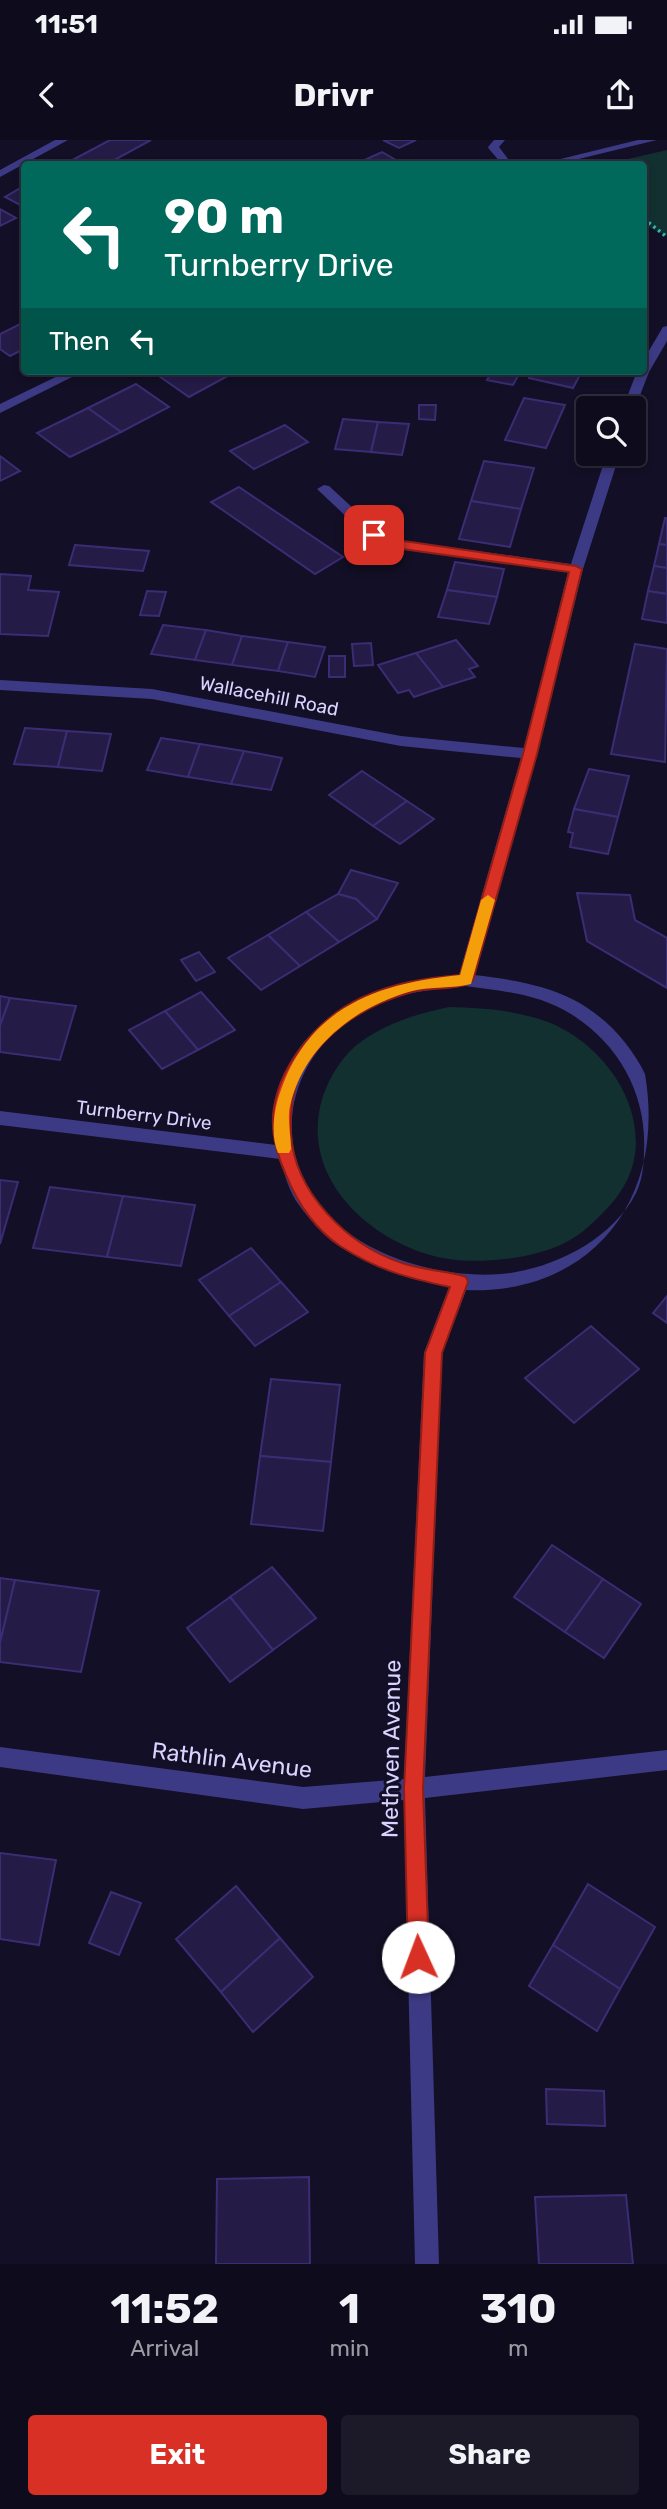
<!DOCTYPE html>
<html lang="en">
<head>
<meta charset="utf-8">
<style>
	:root { --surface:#0e0b1c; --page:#1c1929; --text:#f1f3f6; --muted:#9b9ba3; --line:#2e2b3b; --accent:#d93025 }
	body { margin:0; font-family:Rubik,sans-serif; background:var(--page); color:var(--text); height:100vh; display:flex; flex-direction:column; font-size:26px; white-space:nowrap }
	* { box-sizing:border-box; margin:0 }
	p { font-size:23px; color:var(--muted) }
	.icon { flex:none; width:38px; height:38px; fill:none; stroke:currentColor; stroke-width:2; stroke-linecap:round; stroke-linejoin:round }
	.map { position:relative; height:2124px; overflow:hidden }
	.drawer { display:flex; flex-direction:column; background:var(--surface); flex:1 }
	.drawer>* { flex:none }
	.top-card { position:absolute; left:21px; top:21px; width:626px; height:214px; border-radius:7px; box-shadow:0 4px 10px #0003,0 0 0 2px var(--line); background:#00695c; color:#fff; overflow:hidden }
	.controls { position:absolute; left:576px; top:256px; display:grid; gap:14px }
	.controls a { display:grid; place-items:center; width:70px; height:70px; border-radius:7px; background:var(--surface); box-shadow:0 4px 10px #0003,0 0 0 2px var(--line); font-size:35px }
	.pin { position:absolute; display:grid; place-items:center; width:60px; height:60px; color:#fff; margin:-30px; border-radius:14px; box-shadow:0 4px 10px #0006 }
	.me { position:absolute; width:77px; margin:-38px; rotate:358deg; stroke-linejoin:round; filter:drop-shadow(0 0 5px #0008) }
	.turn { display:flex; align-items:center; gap:24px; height:147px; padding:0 28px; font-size:32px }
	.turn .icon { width:91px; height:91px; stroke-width:2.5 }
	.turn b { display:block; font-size:49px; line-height:60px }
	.then { display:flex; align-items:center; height:66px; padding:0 28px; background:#0003; gap:14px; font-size:26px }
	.eta { display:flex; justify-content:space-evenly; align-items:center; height:119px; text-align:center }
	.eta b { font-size:42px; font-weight:700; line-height:49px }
	.button { display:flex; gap:14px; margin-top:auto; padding:14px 28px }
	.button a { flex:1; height:80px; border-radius:7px; background:var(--accent); color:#fff; font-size:28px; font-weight:700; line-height:80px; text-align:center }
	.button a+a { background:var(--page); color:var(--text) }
	.status { display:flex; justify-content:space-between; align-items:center; height:49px; padding:0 35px; background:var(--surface); direction:ltr }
	.status svg { height:19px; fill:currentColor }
	header { display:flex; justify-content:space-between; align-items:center; height:91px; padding:0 28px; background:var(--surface); font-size:32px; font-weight:700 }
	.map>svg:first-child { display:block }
	.green { fill:#12302f }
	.building { fill:#241b47; stroke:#3b2d73; stroke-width:2 }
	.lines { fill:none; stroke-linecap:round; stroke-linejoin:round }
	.path { stroke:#2fb8b0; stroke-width:3.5; stroke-dasharray:2.5 3.5; stroke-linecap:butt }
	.minor { fill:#3d3a85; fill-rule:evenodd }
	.route { fill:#d93025; stroke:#8d1f18; stroke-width:2 }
	.slow { fill:#f59e0b }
	.labels { text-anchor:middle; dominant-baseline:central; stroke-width:6; stroke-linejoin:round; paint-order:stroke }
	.street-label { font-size:19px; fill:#d9d4ff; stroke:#130f26 }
	.near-street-label { font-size:23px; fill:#d9d4ff; stroke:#130f26 }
</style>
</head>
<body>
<div class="status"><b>11:51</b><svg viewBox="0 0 49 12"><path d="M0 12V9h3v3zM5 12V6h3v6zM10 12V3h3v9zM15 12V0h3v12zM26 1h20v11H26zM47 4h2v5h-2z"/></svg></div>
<header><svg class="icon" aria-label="back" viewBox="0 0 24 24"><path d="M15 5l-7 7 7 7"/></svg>Drivr<svg class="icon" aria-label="share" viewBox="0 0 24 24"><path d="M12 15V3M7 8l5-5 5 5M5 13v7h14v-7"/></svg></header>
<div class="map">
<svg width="667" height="2124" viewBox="0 0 667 2124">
	<rect width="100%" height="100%" fill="#130f26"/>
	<!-- green -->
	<g class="green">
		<polygon points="667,10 667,96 644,85 644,24 606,24"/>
		<path d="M449 867C484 868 515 870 548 882 602 903 648 965 633 1024 626 1051 607 1070 587 1088 566 1107 534 1116 505 1119 480 1122 451 1122 427 1114 359 1093 299 1030 323 956 330 936 343 914 362 901 389 882 417 874 449 867Z"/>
	</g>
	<!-- building -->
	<g class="building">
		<polygon points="110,0 151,0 107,24 65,24"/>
		<polygon points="383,0 416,0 399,8"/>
		<polygon points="382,12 403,24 358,23"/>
		<polygon points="24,46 24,67 5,57"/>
		<polygon points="0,69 16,78 0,86"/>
		<polygon points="24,182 24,209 10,216 0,209 0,194"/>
		<polygon points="162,231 233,231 235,232 189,257 156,234"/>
		<polygon points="492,231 518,236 513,245 487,240"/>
		<polygon points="533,231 582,231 573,248 529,238"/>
		<polygon points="136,244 169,267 121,292 88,268"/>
		<polygon points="524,258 565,265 546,308 505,300"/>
		<polygon points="419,265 436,265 435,280 419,279"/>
		<polygon points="88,268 121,292 70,317 37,293"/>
		<polygon points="343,279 378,282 371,312 335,309"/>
		<polygon points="378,282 409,284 402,315 371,312"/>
		<polygon points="285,285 308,302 254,329 230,311"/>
		<polygon points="0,316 20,331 0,341"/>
		<polygon points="484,321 534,328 521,369 471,361"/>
		<polygon points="239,347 343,417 315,434 211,362"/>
		<polygon points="471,361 521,369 510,407 459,399"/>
		<polygon points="665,378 667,378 667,405 659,404"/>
		<polygon points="659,404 667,405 667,428 654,426"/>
		<polygon points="75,405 149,411 143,431 69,425"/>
		<polygon points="455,422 504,429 497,457 447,450"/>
		<polygon points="654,426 667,428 667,454 648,451"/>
		<polygon points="0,434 31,436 28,450 59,452 48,496 0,494"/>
		<polygon points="447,450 497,457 489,484 438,477"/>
		<polygon points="147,451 166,452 159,476 140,475"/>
		<polygon points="648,451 667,454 667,483 642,479"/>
		<polygon points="163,485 206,490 195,520 151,514"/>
		<polygon points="206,490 242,496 232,525 195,520"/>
		<polygon points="242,496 288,502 278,531 232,525"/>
		<polygon points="456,500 478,526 469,529 475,537 443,547 416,513"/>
		<polygon points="288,502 325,507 315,537 278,531"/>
		<polygon points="371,503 373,525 354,526 352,504"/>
		<polygon points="635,504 667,509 665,622 611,614"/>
		<polygon points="416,513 443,547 414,557 409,550 398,553 378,525"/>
		<rect x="329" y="516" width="16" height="21"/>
		<polygon points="25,588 67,591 58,627 14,624"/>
		<polygon points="67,591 111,594 102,631 58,627"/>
		<polygon points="161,598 200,604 188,637 147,630"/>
		<polygon points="200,604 244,611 231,644 188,637"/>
		<polygon points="244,611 282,618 271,650 231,644"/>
		<polygon points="589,629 629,636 618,677 574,669"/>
		<polygon points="362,631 407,661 373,686 329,655"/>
		<polygon points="407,661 434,679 400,704 373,686"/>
		<polygon points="574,669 618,677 608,714 570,707 573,693 568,692"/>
		<polygon points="351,730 398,743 377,779 356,759 338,754"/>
		<polygon points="577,753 630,755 635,780 667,798 667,848 587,801"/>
		<polygon points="338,754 356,759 377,779 339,802 306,772"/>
		<polygon points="306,772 339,802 300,826 268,795"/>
		<polygon points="268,795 300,826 261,850 228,818"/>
		<polygon points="199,812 215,832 196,841 181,820"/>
		<polygon points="201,852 235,890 198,910 165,871"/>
		<polygon points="0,856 10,858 0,886"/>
		<polygon points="10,858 76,866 60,920 0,912 0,886"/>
		<polygon points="165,871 198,910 162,929 129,890"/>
		<polygon points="0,1040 18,1042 0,1104"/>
		<polygon points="50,1047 123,1056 107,1117 33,1108"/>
		<polygon points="123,1056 195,1065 181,1126 107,1117"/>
		<polygon points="251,1108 281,1142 229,1176 199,1140"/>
		<polygon points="281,1142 308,1172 255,1206 229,1176"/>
		<polygon points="667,1156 667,1183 653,1173"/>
		<polygon points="591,1186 639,1229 574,1283 525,1238"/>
		<polygon points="271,1239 340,1245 331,1322 260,1316"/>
		<polygon points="260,1316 331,1322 323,1391 251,1384"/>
		<polygon points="552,1405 603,1439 565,1492 514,1457"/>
		<polygon points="272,1427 316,1478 273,1510 230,1457"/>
		<polygon points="0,1438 15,1440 0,1503"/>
		<polygon points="603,1439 641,1464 604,1518 565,1492"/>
		<polygon points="15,1440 99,1451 81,1532 0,1522 0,1503"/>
		<polygon points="230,1457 273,1510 230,1542 187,1488"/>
		<polygon points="0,1713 56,1720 39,1805 0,1799"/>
		<polygon points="588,1744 655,1787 620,1849 553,1805"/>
		<polygon points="236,1746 280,1798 221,1852 176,1799"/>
		<polygon points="111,1752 141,1763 119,1815 89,1803"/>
		<polygon points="280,1798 313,1837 253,1892 221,1852"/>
		<polygon points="553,1805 620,1849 597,1891 529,1846"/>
		<polygon points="546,1949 604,1951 605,1986 547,1984"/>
		<polygon points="309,2037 310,2124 216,2124 217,2039"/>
		<polygon points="626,2055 633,2124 539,2124 535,2057"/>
	</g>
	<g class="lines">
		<!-- path -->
		<polyline class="path" points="644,79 667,97"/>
		<!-- minor -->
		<g class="minor">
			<polygon points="55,0 68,0 0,37 0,30"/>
			<polygon points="494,0 505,0 499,7 512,24 502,24 489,9 488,7"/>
			<polygon points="638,0 657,0 558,24 540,24"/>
			<polygon points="667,186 667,201 649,232 635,268 634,271 634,268 623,268 637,231 644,231 644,219 663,187"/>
			<polygon points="68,231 84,231 0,273 0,264"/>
			<path d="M607 313H620L583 429 537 614 474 835C508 839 542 844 572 859 604 875 630 903 645 934 667 1064 587 1155 466 1150L442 1213 425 1637 667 1610V1630L425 1658 439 2124H415L404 1660 303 1669 0 1627V1607L303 1647 404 1639 424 1213 449 1147C393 1137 333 1113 299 1065 289 1052 285 1035 280 1019L0 985V971L276 1005C265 891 360 844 459 835L521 618 401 606 152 559 0 550V540L152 549 401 596 524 608 568 432 397 408 369 398 317 349 324 345 329 346 379 392 404 401 571 424ZM465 846C502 851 539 854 571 874 620 905 647 955 644 1012 644 1025 642 1041 636 1053 614 1096 562 1124 516 1132 449 1144 346 1115 310 1052 268 981 302 901 372 866 401 852 434 849 465 846Z"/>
		</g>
	</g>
	<!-- route -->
	<path class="route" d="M374 392 404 401 576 426 582 429 537 614 473 840C465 851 426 847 412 852 368 864 330 888 305 926 292 946 290 970 291 993 294 1052 347 1105 402 1123 421 1129 441 1131 460 1135L466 1137 468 1142 442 1213 423 1649 429 1817 426 1824 418 1827 411 1824 408 1817 404 1649 425 1213 450 1147C408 1138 377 1130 340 1106 315 1089 297 1062 286 1035 277 1015 270 990 274 967 282 921 319 878 361 858 393 843 425 838 460 835L523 614 569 432 402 409 369 398 368 395Z"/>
	<!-- slow -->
	<path class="slow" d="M488 755 495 760 471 844C452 849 431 846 412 851 355 867 304 906 290 966 287 979 291 996 291 1009L289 1013H278C270 995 274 968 281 950 310 867 378 843 460 835L481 760Z"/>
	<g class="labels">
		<!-- street labels -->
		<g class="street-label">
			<text transform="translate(269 556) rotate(11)">Wallacehill Road</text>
			<text transform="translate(144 975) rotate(7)">Turnberry Drive</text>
		</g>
		<!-- near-street labels -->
		<g class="near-street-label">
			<text transform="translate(391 1609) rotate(-89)">Methven Avenue</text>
			<text transform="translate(232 1620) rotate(7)">Rathlin Avenue</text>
		</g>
	</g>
</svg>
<div class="controls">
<a><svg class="icon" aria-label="search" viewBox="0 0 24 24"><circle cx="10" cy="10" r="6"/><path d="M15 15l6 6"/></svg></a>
</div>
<div class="pin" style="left:374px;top:395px;background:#d93025"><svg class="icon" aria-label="arrive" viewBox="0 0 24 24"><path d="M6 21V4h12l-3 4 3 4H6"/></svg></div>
<svg class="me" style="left:418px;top:1817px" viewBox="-20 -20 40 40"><circle r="19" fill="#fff"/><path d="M0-13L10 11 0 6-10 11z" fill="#d93025"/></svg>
<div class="top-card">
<div class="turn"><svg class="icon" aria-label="left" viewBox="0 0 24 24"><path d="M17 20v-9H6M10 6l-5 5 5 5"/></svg><div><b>90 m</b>Turnberry Drive</div></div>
<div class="then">Then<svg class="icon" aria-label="left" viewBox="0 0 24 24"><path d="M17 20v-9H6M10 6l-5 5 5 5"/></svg></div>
</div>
</div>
<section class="drawer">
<div class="eta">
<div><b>11:52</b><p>Arrival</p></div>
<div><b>1</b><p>min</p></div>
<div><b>310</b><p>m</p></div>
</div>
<div class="button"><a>Exit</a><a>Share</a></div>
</section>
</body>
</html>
